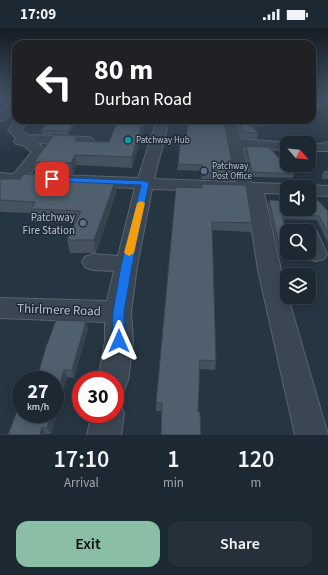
<!DOCTYPE html>
<html lang="en">
<head>
<meta charset="utf-8">
<style>
	:root { --surface:#1c2832; --page:#25303a; --text:#f1f3f6; --muted:#a0a6ac; --line:#3a444d; --accent:#8abfa5 }
	body { margin:0; font-family:"Source Sans 3",sans-serif; background:var(--page); color:var(--text); height:100vh; display:flex; flex-direction:column; font-size:15px; white-space:nowrap }
	* { box-sizing:border-box; margin:0 }
	p { font-size:13px; color:var(--muted) }
	.icon { flex:none; width:22px; height:22px; fill:none; stroke:currentColor; stroke-width:2; stroke-linecap:round; stroke-linejoin:round }
	.map { position:relative; height:407px; overflow:hidden }
	.details { display:flex; flex-direction:column; background:var(--surface); flex:1 }
	.details>* { flex:none }
	.guide { position:absolute; left:12px; top:12px; width:304px; height:84px; border-radius:12px; box-shadow:0 2px 10px #0003,0 0 0 1px var(--line); background:#202124; color:#fff; overflow:hidden }
	.needle { width:26px; rotate:117deg }
	.tools { position:absolute; left:280px; top:108px; display:grid; gap:8px }
	.tools a { display:grid; place-items:center; width:36px; height:36px; border-radius:8px; background:var(--surface); box-shadow:0 2px 10px #0003,0 0 0 1px var(--line); font-size:20px }
	.speed { position:absolute; left:12px; top:343px; display:flex; gap:8px; font-size:20px; font-weight:700; text-align:center }
	.speed>* { display:grid; place-content:center; width:52px; height:52px; border-radius:50%; background:var(--surface); box-shadow:0 2px 10px #0003,0 0 0 1px var(--line); line-height:1 }
	.speed small { font-size:10px; font-weight:400 }
	.speed .limit { border:6px solid #d22; background:#fff; color:#111 }
	.pin { position:absolute; display:grid; place-items:center; width:34px; height:34px; color:#fff; margin:-17px; border-radius:8px; box-shadow:0 2px 6px #0006 }
	.me { position:absolute; width:44px; margin:-22px; rotate:0deg; stroke-linejoin:round; filter:drop-shadow(0 0 3px #0008) }
	.turn { display:flex; align-items:center; gap:14px; height:84px; padding:0 16px; font-size:18px }
	.turn .icon { width:52px; height:52px; stroke-width:2.5 }
	.turn b { display:block; font-size:28px; line-height:34px }
	.eta { display:flex; justify-content:space-evenly; align-items:center; height:68px; text-align:center }
	.eta b { font-size:24px; font-weight:600; line-height:28px }
	.primary-button { display:flex; gap:8px; margin-top:auto; padding:8px 16px }
	.primary-button a { flex:1; height:46px; border-radius:12px; background:var(--accent); color:#111; font-size:16px; font-weight:600; line-height:46px; text-align:center }
	.primary-button a+a { background:var(--page); color:var(--text) }
	.status { display:flex; justify-content:space-between; align-items:center; height:28px; padding:0 20px; background:var(--surface); direction:ltr }
	.status svg { height:11px; fill:currentColor }
	.map>svg:first-child { display:block }
	.lines { fill:none; stroke-linecap:round; stroke-linejoin:round }
	.minor-casing { stroke:#58646f; stroke-width:2 }
	.minor { fill:#3a4752; fill-rule:evenodd }
	.wall { fill:#44525e }
	.shaded-wall { fill:#37424c }
	.building { fill:#4f5f6d; stroke:#37424c }
	.route { fill:#1a73e8; stroke:#114b97 }
	.slow { fill:#f59e0b }
	.culture-dot { fill:#0f9aa8; stroke:#1f2c37; stroke-width:1.5 }
	.service-dot { fill:#5c6f8a; stroke:#1f2c37; stroke-width:1.5 }
	.labels { text-anchor:middle; dominant-baseline:central; stroke-width:3; stroke-linejoin:round; paint-order:stroke }
	.far-poi-label { font-size:9px; fill:#b7c1cc; stroke:#1f2c37; text-anchor:start }
	.poi-label { font-size:11px; fill:#b7c1cc; stroke:#1f2c37; text-anchor:end }
	.near-street-label { font-size:13px; fill:#b7c1cc; stroke:#1f2c37 }
</style>
</head>
<body>
<div class="status"><b>17:09</b><svg viewBox="0 0 49 12"><path d="M0 12V9h3v3zM5 12V6h3v6zM10 12V3h3v9zM15 12V0h3v12zM26 1h20v11H26zM47 4h2v5h-2z"/></svg></div>
<div class="map">
<svg width="328" height="407" viewBox="0 0 328 407">
	<rect width="100%" height="100%" fill="#263542"/>
	<g class="lines">
		<defs>
			<g id="minor">
				<polygon points="16,73 16,82 4,92 0,93 0,83 12,74"/>
				<polygon points="16,92 29,92 21,102 28,107 87,109 92,110 94,113 92,116 87,117 38,115 47,124 30,146 138,150 157,92 169,92 154,151 235,154 224,92 236,92 241,111 292,115 287,115 287,122 243,120 251,155 287,156 294,159 287,159 287,166 264,165 287,269 288,269 328,407 295,407 258,242 246,164 152,161 137,238 131,284 133,313 128,352 124,362 115,366 115,352 98,352 105,313 105,294 0,290 0,270 107,273 114,243 93,242 85,239 82,234 85,229 93,226 118,228 135,160 0,155 0,145 14,146 32,124 23,117 16,116 14,113 16,110 8,102"/>
				<polygon points="328,114 328,123 309,123 308,115 321,116"/>
				<polygon points="309,157 328,158 328,168 309,167 309,159 303,159"/>
				<polygon points="309,201 316,202 327,226 324,231 316,233 308,231 305,226 309,225 309,203 301,203"/>
				<polygon points="115,372 120,374 124,386 121,407 87,407 92,386 115,386"/>
			</g>
		</defs>
		<!-- minor casing -->
		<use href="#minor" class="minor-casing"/>
		<!-- minor -->
		<use href="#minor" class="minor"/>
	</g>
	<!-- wall -->
	<g class="wall">
		<polygon points="33,92 79,92 68,107 42,106 41,102 46,97 34,96"/>
		<polygon points="146,92 132,140 77,137 73,146 36,145 34,134 79,113 109,114"/>
		<polygon points="237,92 303,92 301,93 253,100 258,105 257,111 242,110"/>
		<polygon points="185,113 234,146 233,152 201,151 202,143 177,142 178,136 184,116"/>
		<polygon points="246,118 294,146 293,150 251,149 245,122"/>
		<polygon points="328,142 328,151 322,151 322,148 323,144"/>
		<polygon points="0,151 115,154 116,165 96,225 70,225 67,212 75,195 35,194 32,185 0,184"/>
		<polygon points="176,159 252,195 251,204 212,202 216,333 215,342 200,341 162,383 156,383 156,375"/>
		<polygon points="309,167 328,183 328,215 317,192 283,191 287,208 287,225 291,225 289,230 280,229 268,176 269,172 309,181"/>
		<polygon points="86,293 88,301 74,350 67,349 51,406 8,407 37,349"/>
	</g>
	<!-- shaded-wall -->
	<g class="shaded-wall">
		<polygon points="328,75 328,79 312,87 312,83"/>
		<polygon points="76,92 79,92 68,107 68,103"/>
		<polygon points="143,92 146,92 132,140 132,129"/>
		<polygon points="274,92 303,92 301,93 248,101 249,95"/>
		<polygon points="78,108 79,118 75,113"/>
		<polygon points="75,127 77,137 73,146 71,135"/>
		<polygon points="65,147 67,159 62,152"/>
		<polygon points="115,154 116,165 96,225 94,212"/>
		<polygon points="86,293 88,301 74,350 72,342"/>
		<polygon points="64,342 67,349 51,406 47,400 51,386 55,386 55,373"/>
		<polygon points="42,399 45,406 45,407 40,407"/>
	</g>
	<!-- building -->
	<g class="building">
		<polygon points="312,71 328,71 328,75 312,83"/>
		<polygon points="33,92 76,92 68,103 41,102 50,93"/>
		<polygon points="118,92 143,92 132,129 75,127 71,135 34,134 54,107 78,108 75,113 109,114"/>
		<polygon points="189,92 224,92 234,146 202,145 202,137 178,136 180,116 184,116 184,113 185,113"/>
		<polygon points="239,92 274,92 249,95 258,105 243,104"/>
		<polygon points="246,118 269,119 294,146 252,144"/>
		<polygon points="328,142 328,146 324,146 323,144"/>
		<polygon points="24,146 65,147 62,152 115,154 94,212 67,212 81,183 31,181 35,174 0,172 0,151 20,151"/>
		<polygon points="202,156 246,157 252,195 212,194 216,333 200,332 198,384 200,384 201,407 161,407 162,375 156,375 176,159 201,160"/>
		<polygon points="312,166 328,183 328,206 319,188 282,186 287,208 287,224 281,224 269,172 287,173 287,181 309,181 309,174 313,174 309,167"/>
		<polygon points="56,292 86,293 72,342 64,342 55,373 55,352 29,352 30,349 37,349 46,319"/>
		<polygon points="21,372 21,386 51,386 47,400 42,399 40,407 0,407 0,406 8,407"/>
	</g>
	<!-- sky -->
	<linearGradient id="sky" x2="0" y2="1"><stop stop-color="#151d24"/><stop offset="0.55" stop-color="#415165"/><stop offset="1" stop-color="#415165" stop-opacity="0"/></linearGradient>
	<rect width="328" height="128" fill="url(#sky)"/>
	<!-- route -->
	<polygon class="route" points="52,149 145,153 149,155 132,238 124,284 125,313 123,317 119,319 114,317 112,313 113,284 121,238 141,157 49,153 48,151"/>
	<!-- slow -->
	<polygon class="slow" points="141,173 145,175 134,225 129,228 124,225 137,175"/>
	<!-- markers -->
	<circle class="culture-dot" cx="128" cy="112" r="4"/>
	<g class="service-dot">
		<circle cx="204" cy="143" r="4"/>
		<circle cx="83" cy="195" r="4"/>
	</g>
	<g class="labels">
		<!-- far-poi labels -->
		<g class="far-poi-label">
			<text x="136" y="112">Patchway Hub</text>
			<text x="212" y="138">Patchway<tspan x="212" dy="10">Post Office</tspan></text>
		</g>
		<!-- poi labels -->
		<g class="poi-label">
			<text x="75" y="189">Patchway<tspan x="75" dy="13">Fire Station</tspan></text>
		</g>
		<!-- near-street labels -->
		<g class="near-street-label">
			<text transform="translate(59 282) rotate(2)">Thirlmere Road</text>
		</g>
	</g>
</svg>
<div class="tools">
<a><svg class="needle" viewBox="-14 -14 28 28"><path d="M0-13l5 13h-10z" fill="#e53935"/><path d="M0 13l5-13h-10z" fill="#a0a6ac"/></svg></a>
<a><svg class="icon" aria-label="sound" viewBox="0 0 24 24"><path d="M4 9h4l5-4v14l-5-4H4zM17 9q2 3 0 6"/></svg></a>
<a><svg class="icon" aria-label="search" viewBox="0 0 24 24"><circle cx="10" cy="10" r="6"/><path d="M15 15l6 6"/></svg></a>
<a><svg class="icon" aria-label="layers" viewBox="0 0 24 24"><path d="M12 4l9 5-9 5-9-5zM3 14l9 5 9-5"/></svg></a>
</div>
<div class="speed"><div>27<small>km/h</small></div><div class="limit">30</div></div>
<div class="pin" style="left:52px;top:151px;background:#d93025"><svg class="icon" aria-label="arrive" viewBox="0 0 24 24"><path d="M6 21V4h12l-3 4 3 4H6"/></svg></div>
<svg class="me" style="left:119px;top:313px" viewBox="-20 -20 40 40"><path d="M0-17L14 15 0 8-14 15z" fill="#1a73e8" stroke="#fff" stroke-width="4"/></svg>
<div class="guide">
<div class="turn"><svg class="icon" aria-label="left" viewBox="0 0 24 24"><path d="M17 20v-9H6M10 6l-5 5 5 5"/></svg><div><b>80 m</b>Durban Road</div></div>
</div>
</div>
<section class="details">
<div class="eta">
<div><b>17:10</b><p>Arrival</p></div>
<div><b>1</b><p>min</p></div>
<div><b>120</b><p>m</p></div>
</div>
<div class="primary-button"><a>Exit</a><a>Share</a></div>
</section>
</body>
</html>
